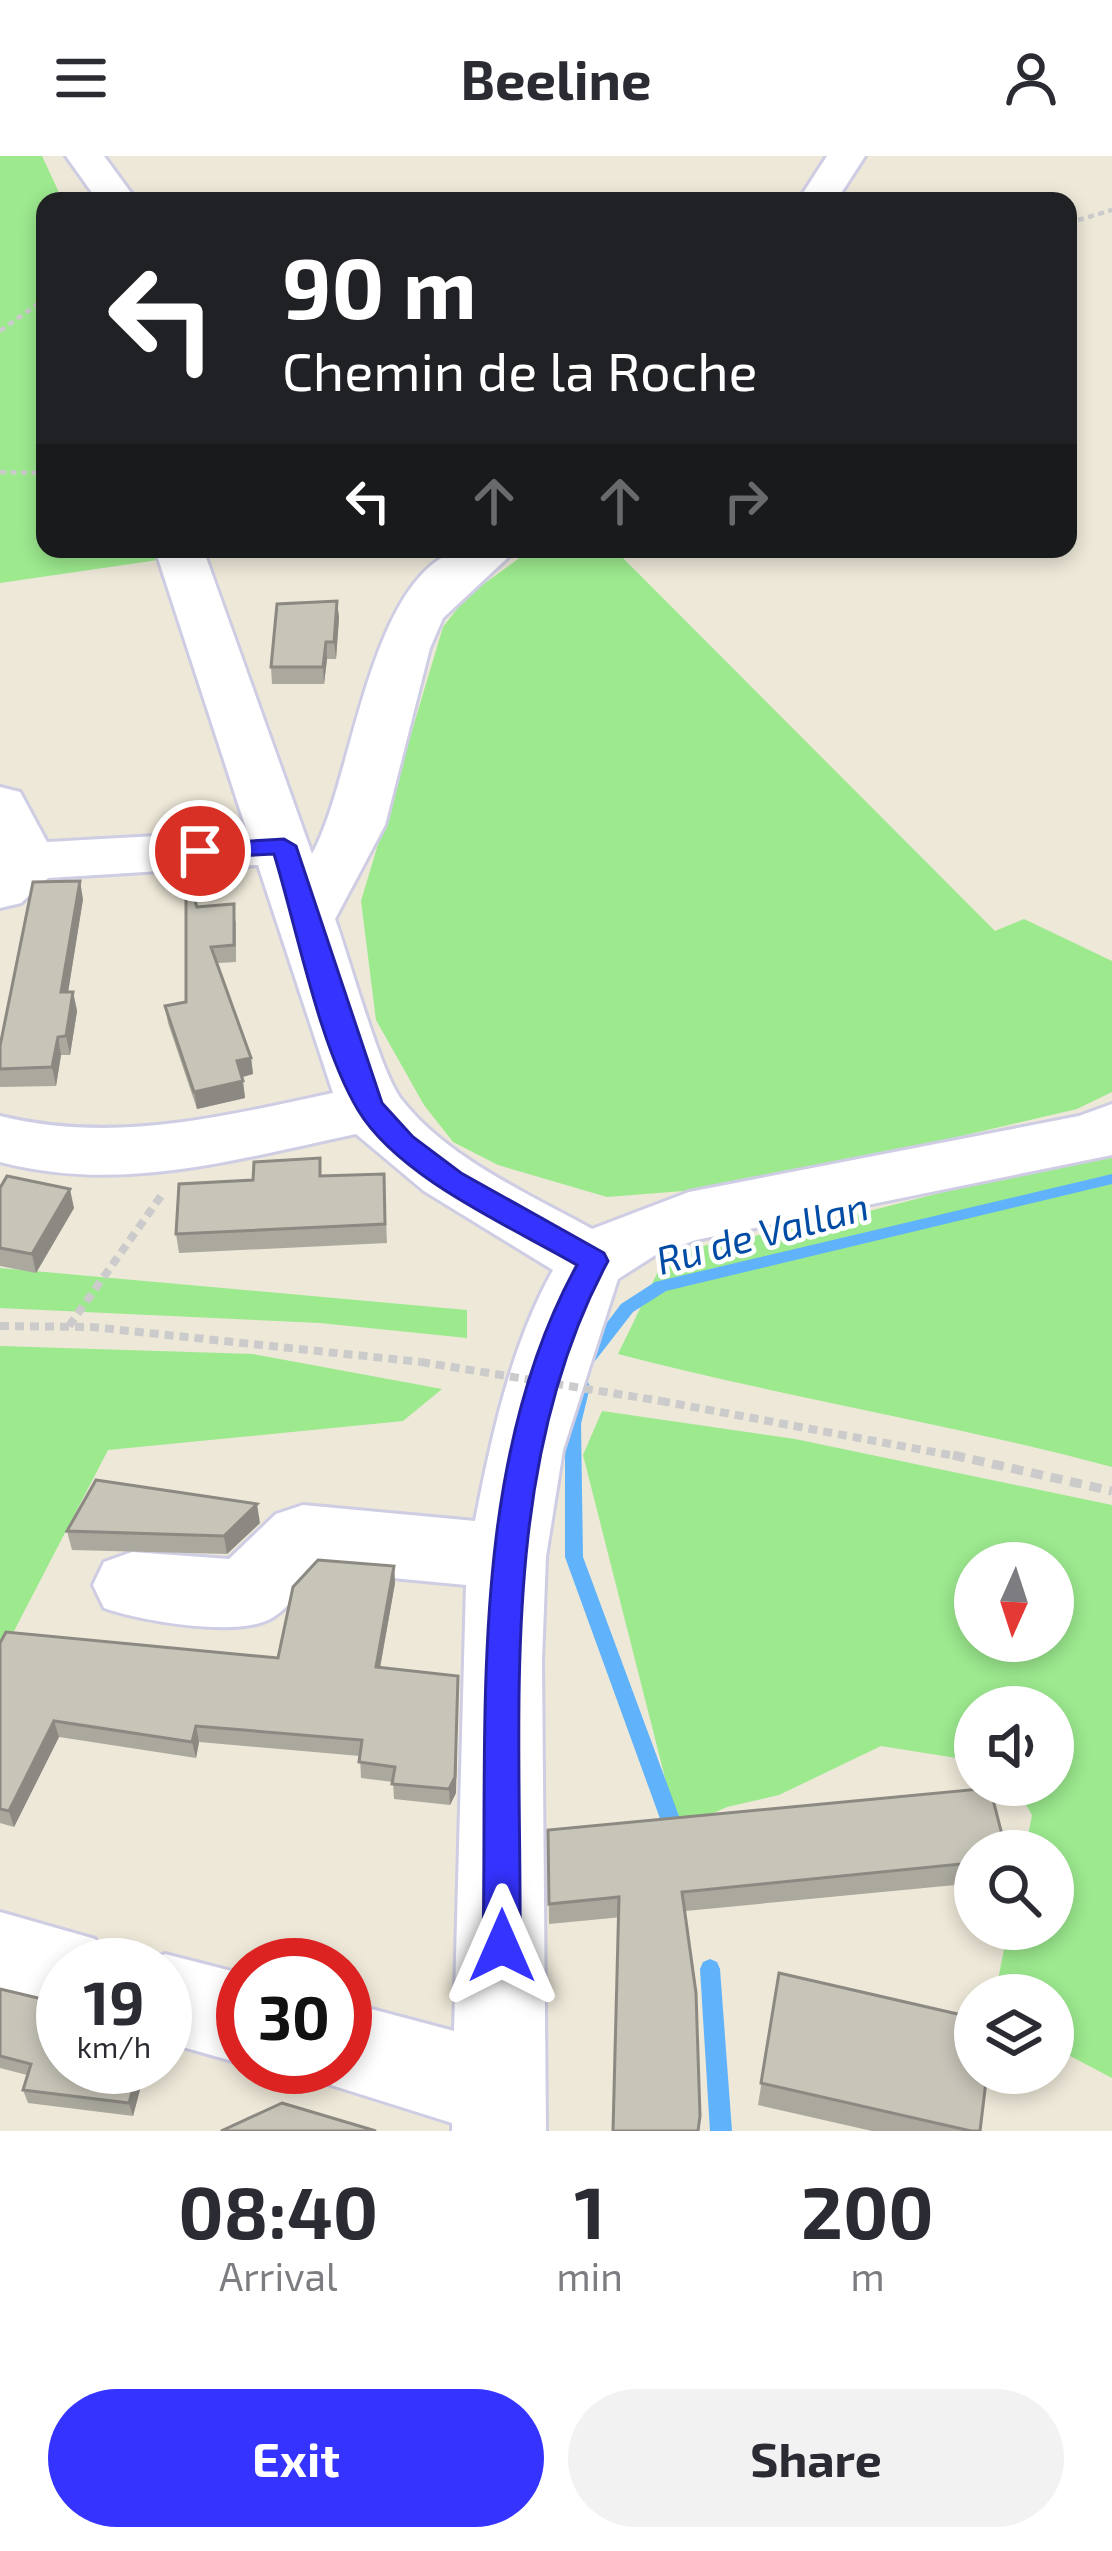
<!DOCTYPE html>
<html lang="en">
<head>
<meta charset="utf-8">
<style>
	:root { --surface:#fff; --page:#f2f2f3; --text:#2b2b33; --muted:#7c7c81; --accent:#3533ff }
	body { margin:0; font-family:"Exo 2",sans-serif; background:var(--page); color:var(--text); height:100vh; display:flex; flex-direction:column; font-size:45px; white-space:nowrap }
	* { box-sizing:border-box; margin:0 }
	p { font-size:39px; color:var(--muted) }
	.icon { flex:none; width:66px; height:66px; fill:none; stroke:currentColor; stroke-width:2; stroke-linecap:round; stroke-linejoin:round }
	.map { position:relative; height:1975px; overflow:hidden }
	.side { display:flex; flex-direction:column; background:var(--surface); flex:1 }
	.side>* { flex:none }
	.banner { position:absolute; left:36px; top:36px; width:1041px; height:366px; border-radius:24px; box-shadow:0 6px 18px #0003; background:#202124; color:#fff; overflow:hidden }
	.needle { width:78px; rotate:183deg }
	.controls { position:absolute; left:954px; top:1386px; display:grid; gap:24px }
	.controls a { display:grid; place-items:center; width:120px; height:120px; border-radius:50%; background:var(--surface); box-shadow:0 6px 18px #0003; font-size:60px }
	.speed { position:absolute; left:36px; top:1782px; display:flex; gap:24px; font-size:60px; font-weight:700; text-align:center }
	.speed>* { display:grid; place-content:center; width:156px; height:156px; border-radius:50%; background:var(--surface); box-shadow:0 6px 18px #0003; line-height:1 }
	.speed small { font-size:30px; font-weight:400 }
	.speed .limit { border:18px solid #d22; background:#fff; color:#111 }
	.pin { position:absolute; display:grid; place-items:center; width:102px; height:102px; color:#fff; margin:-51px; border:6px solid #fff; border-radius:50%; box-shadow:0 3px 12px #0007 }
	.me { position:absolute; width:132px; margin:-66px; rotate:0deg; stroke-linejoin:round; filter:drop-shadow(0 0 9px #0008) }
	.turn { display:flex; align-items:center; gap:42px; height:252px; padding:0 48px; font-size:54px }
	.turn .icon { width:156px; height:156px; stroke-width:2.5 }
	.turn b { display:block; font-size:84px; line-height:102px }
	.lanes { display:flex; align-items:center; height:114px; padding:0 48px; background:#0003; justify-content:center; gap:60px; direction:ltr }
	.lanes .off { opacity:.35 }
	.eta { display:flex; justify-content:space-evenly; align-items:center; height:204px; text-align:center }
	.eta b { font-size:72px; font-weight:700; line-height:84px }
	.primary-button { display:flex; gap:24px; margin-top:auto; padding:24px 48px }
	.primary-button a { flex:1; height:138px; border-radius:72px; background:var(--accent); color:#fff; font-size:48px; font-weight:700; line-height:138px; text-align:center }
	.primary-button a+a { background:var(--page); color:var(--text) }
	header { display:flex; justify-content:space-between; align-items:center; height:156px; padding:0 48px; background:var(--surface); font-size:54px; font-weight:700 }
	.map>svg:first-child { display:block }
	.green { fill:#9ce98e; fill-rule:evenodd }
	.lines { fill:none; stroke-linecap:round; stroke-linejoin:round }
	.stream { fill:#60b3fa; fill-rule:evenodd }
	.minor-casing { stroke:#cecde3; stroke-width:6 }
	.path-far2 { stroke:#cbcbcb; stroke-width:4.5; stroke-dasharray:6 4.5; stroke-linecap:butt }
	.path-far1 { stroke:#cbcbcb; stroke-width:8; stroke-dasharray:9 6; stroke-linecap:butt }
	.path { stroke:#cbcbcb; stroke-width:9; stroke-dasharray:12 8; stroke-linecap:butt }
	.minor { fill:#fff; fill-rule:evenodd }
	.path-bridge { stroke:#cbcbcb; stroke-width:8; stroke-dasharray:9 6; stroke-linecap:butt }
	.wall { fill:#aba99e }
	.shaded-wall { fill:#8b8981 }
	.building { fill:#c7c4b8; stroke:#8b8981; stroke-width:3 }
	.route { fill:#3533ff; stroke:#2221a6; stroke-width:3 }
	.labels { text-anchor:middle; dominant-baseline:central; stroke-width:9; stroke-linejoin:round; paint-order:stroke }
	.water-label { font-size:39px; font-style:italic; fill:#004ca4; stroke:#fff }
</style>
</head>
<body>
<header><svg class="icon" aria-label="menu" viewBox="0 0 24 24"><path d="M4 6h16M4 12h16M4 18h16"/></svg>Beeline<svg class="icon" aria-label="person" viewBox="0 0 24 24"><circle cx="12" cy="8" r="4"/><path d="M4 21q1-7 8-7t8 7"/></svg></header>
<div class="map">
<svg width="1112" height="1975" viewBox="0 0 1112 1975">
	<rect width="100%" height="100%" fill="#ede8d8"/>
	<!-- green -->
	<g class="green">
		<polygon points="0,0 42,0 63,45 45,45 45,393 220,395 0,427"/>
		<polygon points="532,393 614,393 995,775 1024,763 1112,805 1112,936 1077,953 747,1030 607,1041 498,1009 453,986 424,949 376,864 361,745 443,471 467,440"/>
		<path d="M1112 993V1311C949 1267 782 1241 618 1198L667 1097 826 1066Z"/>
		<polygon points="0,1112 467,1154 467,1182 320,1167 0,1152"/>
		<polygon points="0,1190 253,1198 442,1233 403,1265 108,1294 0,1502"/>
		<path d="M602 1255 795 1283 1112 1349V1922L1053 1891V1839H995L1008 1773H1053V1695H1025L1032 1659 1014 1629H1053V1551H975V1605L881 1590 779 1639 727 1651 678 1673 583 1299ZM975 1407H1053V1485H975Z"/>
	</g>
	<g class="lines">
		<!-- stream -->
		<g class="stream">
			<polygon points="1112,1018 1112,1028 666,1135 633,1156 595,1205 583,1205 581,1201 621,1148 655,1126"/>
			<polygon points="582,1225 588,1226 590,1231 581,1268 583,1401 686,1679 683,1685 676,1688 669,1685 666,1679 565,1401 565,1268 574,1231 576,1226"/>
			<polygon points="710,1803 717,1806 720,1813 732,1975 710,1975 700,1813 703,1806"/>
		</g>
		<defs>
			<g id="minor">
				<polygon points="66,0 104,0 137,45 98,45"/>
				<polygon points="827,0 865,0 836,45 798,45"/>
				<path d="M155 393H203L312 698C354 623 368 418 462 393 478 389 501 393 517 393L443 462 430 492 385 669 335 763C349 801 381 919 402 944 447 1002 529 1038 592 1073L689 1036 1079 960 1112 948V999L696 1084 657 1098 618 1123 563 1294 546 1401 542 1504 546 1975H452V1967L312 1923 307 1911H345V1846L454 1875 466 1429 319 1415C305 1429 290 1451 272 1462 239 1482 140 1465 104 1452L93 1429 104 1406 132 1396 229 1403 276 1358 303 1349 475 1365C491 1282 511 1189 553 1114L424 1035 356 978C236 1003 122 1038 0 1006V960C114 988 220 961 333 937L258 709 48 722 21 747 0 752V631L20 636 47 686 247 675Z"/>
				<polygon points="0,1756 95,1783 106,1809 63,1809 63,1857 0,1842"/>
				<polygon points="165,1798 243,1818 243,1908 165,1886 165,1809 138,1809"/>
			</g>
		</defs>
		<!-- minor casing -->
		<use href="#minor" class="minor-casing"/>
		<!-- path-far2 -->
		<g class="path-far2">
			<polyline points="1068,67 1112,54"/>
			<polyline points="0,175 45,143"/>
			<polyline points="0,316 45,317"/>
		</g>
		<!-- path-far1 -->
		<g class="path-far1">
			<polyline points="0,1170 92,1171 421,1206"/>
			<polyline points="69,1170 161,1040"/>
			<polyline points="661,1245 966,1302"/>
		</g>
		<!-- path -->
		<polyline class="path" points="953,1299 1112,1335"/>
		<!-- minor -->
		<use href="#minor" class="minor"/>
		<!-- path-bridge -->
		<polyline class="path-bridge" points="421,1206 661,1245"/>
	</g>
	<!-- wall -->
	<g class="wall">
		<polygon points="337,445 339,462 336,503 327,503 324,528 272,528 271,511"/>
		<polygon points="83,743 68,836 73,836 77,855 70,899 61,899 56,930 0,931 0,890"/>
		<polygon points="197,751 236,765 236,806 217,807 251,902 253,918 242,921 245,942 197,953 168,867 165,850 186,846"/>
		<polygon points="384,1018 387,1087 179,1097 176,1078 321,1020"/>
		<polygon points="0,1032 74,1052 36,1117 0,1110"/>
		<polygon points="260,1367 227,1398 72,1394 67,1375"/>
		<polygon points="394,1410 395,1427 380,1512 458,1520 456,1637 450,1649 394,1643 393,1626 361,1622 360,1600 199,1586 196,1602 59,1581 14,1671 0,1667 0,1487 278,1502"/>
		<polygon points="548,1674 975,1695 975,1719 968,1720 966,1728 549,1768"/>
		<polygon points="779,1817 980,1975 872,1975 758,1949"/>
		<polygon points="0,1833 63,1911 146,1911 133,1960 28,1947 23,1934 27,1919 0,1912"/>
	</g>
	<!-- shaded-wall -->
	<g class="shaded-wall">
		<polygon points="337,445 339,462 336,503 334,486"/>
		<polygon points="326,486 327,503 324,528 323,511"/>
		<polygon points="80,725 83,743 65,855 61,836"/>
		<polygon points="73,836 77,855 70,899 66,880"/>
		<polygon points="58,881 61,899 56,930 52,911"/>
		<polygon points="251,902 253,918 239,922 237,905"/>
		<polygon points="243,925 245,942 197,953 194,936"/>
		<polygon points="70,1033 74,1052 36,1117 32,1098"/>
		<polygon points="257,1348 260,1367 227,1398 224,1380"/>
		<polygon points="394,1410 395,1427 377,1528 376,1511"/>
		<polygon points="458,1520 456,1637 450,1649 449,1633"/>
		<polygon points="54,1565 59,1581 14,1671 9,1655"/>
		<polygon points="196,1570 199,1586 196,1602 192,1586"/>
		<polygon points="139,1911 146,1911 133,1960 129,1947"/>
	</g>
	<!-- building -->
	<g class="building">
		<polygon points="337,445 334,486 326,486 323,511 271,511 277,448"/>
		<polygon points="80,725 61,836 73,836 66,880 58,881 52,911 0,913 0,890 33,726"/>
		<polygon points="192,737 197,751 234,748 234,789 211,791 251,902 237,905 243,925 194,936 165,850 186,846 186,738"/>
		<polygon points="320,1002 320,1020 384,1018 385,1068 176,1078 179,1028 253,1024 254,1006"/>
		<polygon points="7,1020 70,1033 32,1098 0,1092 0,1032"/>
		<polygon points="96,1324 257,1348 224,1380 67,1375"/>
		<polygon points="318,1404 394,1410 376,1511 458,1520 455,1621 449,1633 392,1628 395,1611 359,1606 362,1584 196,1570 192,1586 54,1565 9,1655 0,1653 0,1487 6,1476 278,1502 293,1431"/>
		<polygon points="990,1632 1006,1694 975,1695 975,1699 970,1700 971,1707 682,1736 696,1837 700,1960 698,1975 613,1975 619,1741 549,1748 548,1674"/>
		<polygon points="779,1817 975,1862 975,1917 987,1917 980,1975 971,1975 761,1927"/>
		<polygon points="0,1833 63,1848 63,1911 139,1911 129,1947 23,1934 31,1908 0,1900"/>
		<polygon points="282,1947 376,1975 221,1975"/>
	</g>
	<!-- route -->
	<path class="route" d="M284 683 296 690 382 947 413 981 461 1017 604 1097 608 1105C496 1312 522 1563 520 1790L515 1803 502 1808 489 1803 483 1790C488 1568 466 1310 577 1109 510 1070 399 1022 358 954 319 889 297 773 274 698L200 702 188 695 200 688Z"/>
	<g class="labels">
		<!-- water labels -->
		<g class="water-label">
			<text transform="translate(762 1076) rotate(-15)">Ru de Vallan</text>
		</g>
	</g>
</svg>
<div class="controls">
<a><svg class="needle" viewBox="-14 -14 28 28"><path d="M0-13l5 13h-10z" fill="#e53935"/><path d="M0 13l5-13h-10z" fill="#7c7c81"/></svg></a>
<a><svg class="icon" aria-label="sound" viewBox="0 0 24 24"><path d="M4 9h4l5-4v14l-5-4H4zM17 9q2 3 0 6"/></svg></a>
<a><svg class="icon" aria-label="search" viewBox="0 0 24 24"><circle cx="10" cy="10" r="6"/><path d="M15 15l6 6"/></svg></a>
<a><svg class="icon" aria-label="layers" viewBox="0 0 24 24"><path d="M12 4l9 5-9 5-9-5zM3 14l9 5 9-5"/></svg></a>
</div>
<div class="speed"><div>19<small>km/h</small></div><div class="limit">30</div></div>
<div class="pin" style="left:200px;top:695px;background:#d93025"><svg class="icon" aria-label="arrive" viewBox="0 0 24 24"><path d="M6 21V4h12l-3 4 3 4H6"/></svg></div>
<svg class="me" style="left:502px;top:1790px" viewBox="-20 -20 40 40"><path d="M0-17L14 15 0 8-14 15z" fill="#3533ff" stroke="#fff" stroke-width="4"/></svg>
<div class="banner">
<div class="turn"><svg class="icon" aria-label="left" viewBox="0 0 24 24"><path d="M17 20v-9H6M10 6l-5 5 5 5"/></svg><div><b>90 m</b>Chemin de la Roche</div></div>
<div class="lanes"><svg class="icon" aria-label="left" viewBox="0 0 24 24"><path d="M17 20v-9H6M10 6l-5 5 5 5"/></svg><svg class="icon off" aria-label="ahead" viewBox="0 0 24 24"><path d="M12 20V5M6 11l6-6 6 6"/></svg><svg class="icon off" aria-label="ahead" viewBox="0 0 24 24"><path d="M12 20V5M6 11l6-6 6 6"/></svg><svg class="icon off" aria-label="right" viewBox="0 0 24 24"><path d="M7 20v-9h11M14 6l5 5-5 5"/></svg></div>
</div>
</div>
<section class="side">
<div class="eta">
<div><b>08:40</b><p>Arrival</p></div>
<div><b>1</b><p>min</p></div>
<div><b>200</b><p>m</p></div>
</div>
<div class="primary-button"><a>Exit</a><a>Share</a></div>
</section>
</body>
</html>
